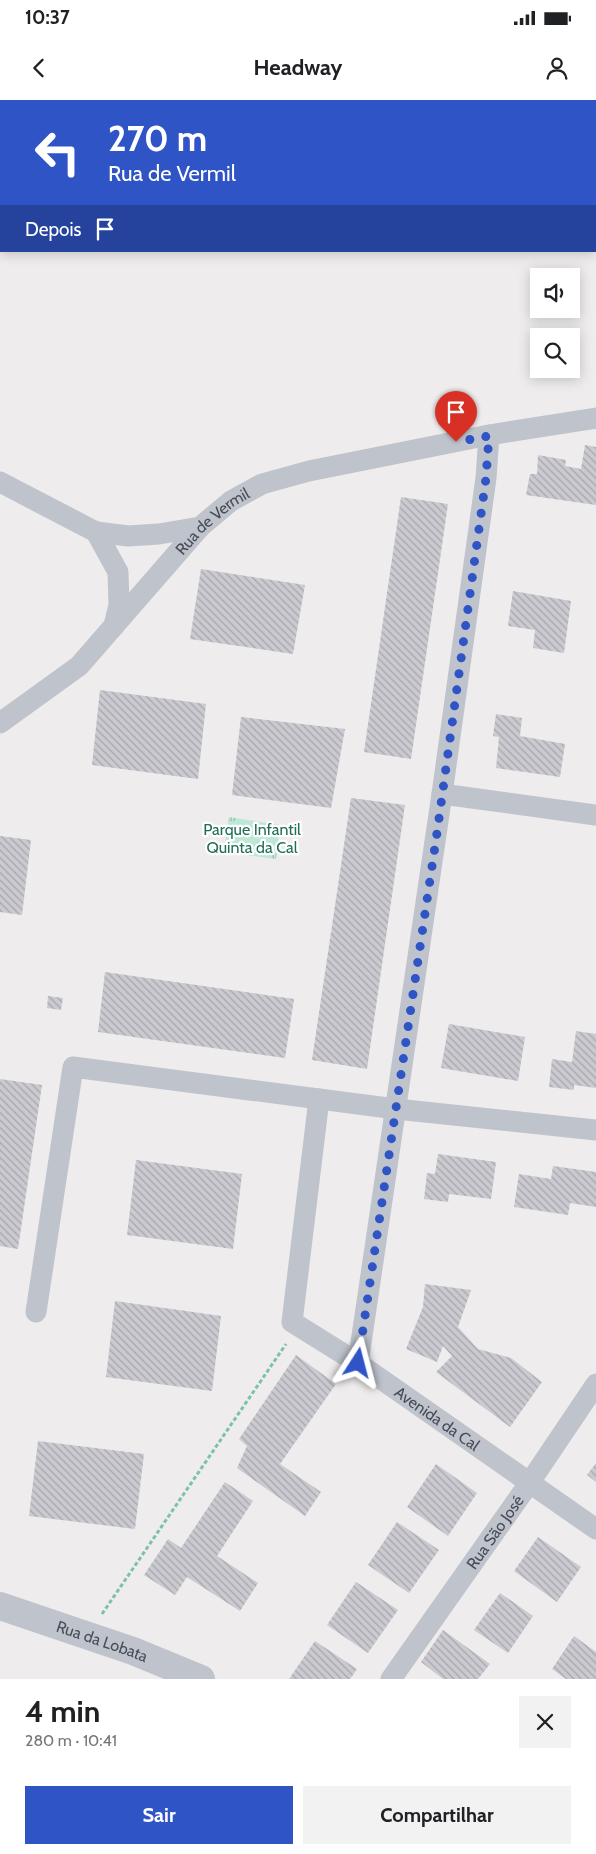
<!DOCTYPE html>
<html lang="pt">
<head>
<meta charset="utf-8">
<style>
	:root { --surface:#fff; --page:#f2f2f2; --text:#202124; --muted:#757577; --accent:#2f54c5 }
	body { margin:0; font-family:Cabin,sans-serif; background:var(--page); color:var(--text); height:100vh; display:flex; flex-direction:column; font-size:19px; white-space:nowrap }
	* { box-sizing:border-box; margin:0 }
	p { font-size:16px; color:var(--muted) }
	.icon { flex:none; width:28px; height:28px; fill:none; stroke:currentColor; stroke-width:2; stroke-linecap:round; stroke-linejoin:round }
	.map { position:relative; height:1579px; overflow:hidden }
	.panel { display:flex; flex-direction:column; background:var(--surface); flex:1 }
	.panel>* { flex:none }
	.hud { position:absolute; left:0px; top:0px; width:596px; height:152px; box-shadow:0 2px 12px #0003; background:#2f54c5; color:#fff; overflow:hidden }
	.tools { position:absolute; left:530px; top:168px; display:grid; gap:10px }
	.tools a { display:grid; place-items:center; width:50px; height:50px; border-radius:0px; background:var(--surface); box-shadow:0 2px 12px #0003; font-size:25px }
	.pin { position:absolute; display:grid; place-items:center; width:42px; height:42px; color:#fff; margin:-51px -21px; border-radius:50% 50% 50% 0; rotate:-45deg; box-shadow:0 0 5px #0007 }
	.pin .icon { rotate:45deg }
	.me { position:absolute; width:55px; margin:-28px; rotate:9deg; stroke-linejoin:round; filter:drop-shadow(0 0 4px #0008) }
	.turn { display:flex; align-items:center; gap:18px; height:105px; padding:0 25px; font-size:22px }
	.turn .icon { width:65px; height:65px; stroke-width:2.5 }
	.turn b { display:block; font-size:35px; line-height:42px }
	.then { display:flex; align-items:center; height:48px; padding:0 25px; background:#0003; gap:10px; font-size:19px }
	.round { display:grid; place-items:center; flex:none; width:52px; height:52px; border-radius:0px; background:var(--page) }
	.overview { display:flex; align-items:center; justify-content:space-between; height:85px; padding:0 25px }
	h1 { font-size:30px; font-weight:800; line-height:38px }
	.primary-button { display:flex; gap:10px; margin-top:auto; padding:10px 25px }
	.primary-button a { flex:1; height:58px; border-radius:0px; background:var(--accent); color:#fff; font-size:20px; font-weight:800; line-height:58px; text-align:center }
	.primary-button a+a { background:var(--page); color:var(--text) }
	.status { display:flex; justify-content:space-between; align-items:center; height:35px; padding:0 25px; background:var(--surface); direction:ltr }
	.status svg { height:14px; fill:currentColor }
	header { display:flex; justify-content:space-between; align-items:center; height:65px; padding:0 25px; background:var(--surface); font-size:22px; font-weight:800 }
	.map>svg:first-child { display:block }
	.park { fill:url(#park-tufts) }
	.building { fill:url(#building-back-hatch) }
	.lines { fill:none; stroke-linecap:round; stroke-linejoin:round }
	.path { stroke:#7bc1ac; stroke-width:3; stroke-dasharray:4 2.5; stroke-linecap:butt }
	.minor { stroke:#bfc3cc; stroke-width:21 }
	.tertiary { stroke:#bfc3cc; stroke-width:28 }
	.route { stroke:#2f54c5; stroke-width:9; stroke-dasharray:0 16.2 }
	.labels { text-anchor:middle; dominant-baseline:central; stroke-width:4.5; stroke-linejoin:round; paint-order:stroke }
	.street-label { font-size:16px; fill:#474c57; stroke:#fff }
	.park-label { font-size:16px; fill:#216e56; stroke:#fff }
</style>
</head>
<body>
<div class="status"><b>10:37</b><svg viewBox="0 0 49 12"><path d="M0 12V9h3v3zM5 12V6h3v6zM10 12V3h3v9zM15 12V0h3v12zM26 1h20v11H26zM47 4h2v5h-2z"/></svg></div>
<header><svg class="icon" aria-label="back" viewBox="0 0 24 24"><path d="M15 5l-7 7 7 7"/></svg>Headway<svg class="icon" aria-label="person" viewBox="0 0 24 24"><circle cx="12" cy="8" r="4"/><path d="M4 21q1-7 8-7t8 7"/></svg></header>
<div class="map">
<svg width="596" height="1579" viewBox="0 0 596 1579">
	<defs>
		<pattern id="park-tufts" width="24" height="20" patternUnits="userSpaceOnUse" patternTransform="scale(1.25)"><rect width="24" height="20" fill="#bee8d6"/><path d="M3 7l-1-3M5 7V3M7 7l1-3M15 17l-1-3M17 17v-4M19 17l1-3" fill="none" stroke="#9cbeb0"/></pattern>
		<pattern id="building-back-hatch" width="6" height="6" patternUnits="userSpaceOnUse" patternTransform="scale(1.25)"><rect width="6" height="6" fill="#cacad0"/><path d="M-1 5l2 2M0 0l6 6M5-1l2 2" fill="none" stroke="#a6a6ac"/></pattern>
	</defs>
	<rect width="100%" height="100%" fill="#eeecec"/>
	<!-- park -->
	<polygon class="park" points="229,717 280,725 276,759 224,752"/>
	<!-- building -->
	<g class="building">
		<polygon points="585,345 596,347 596,405 526,395 530,374 537,374 538,355 566,360 565,366 581,369"/>
		<polygon points="401,397 448,404 411,659 364,652"/>
		<polygon points="201,469 305,485 293,554 190,539"/>
		<polygon points="513,491 571,501 564,553 533,548 535,530 508,526"/>
		<polygon points="100,590 206,604 198,679 92,665"/>
		<polygon points="496,614 522,618 520,636 565,644 560,677 496,668 499,637 493,636"/>
		<polygon points="241,617 345,629 331,708 232,695"/>
		<polygon points="351,698 405,705 367,969 312,960"/>
		<polygon points="0,736 31,740 22,815 0,812"/>
		<polygon points="105,872 294,899 285,958 98,932"/>
		<polygon points="48,896 63,898 61,910 47,908"/>
		<polygon points="449,924 525,937 518,981 441,968"/>
		<polygon points="576,931 596,934 596,988 574,985 574,990 549,987 552,959 572,962"/>
		<polygon points="0,979 42,985 18,1149 0,1146"/>
		<polygon points="438,1054 496,1062 491,1099 449,1094 448,1102 424,1099 427,1073 435,1074"/>
		<polygon points="136,1060 242,1074 233,1149 127,1135"/>
		<polygon points="553,1066 596,1072 596,1107 570,1103 568,1115 514,1107 519,1074 551,1079"/>
		<polygon points="425,1184 471,1190 458,1227 478,1249 511,1258 542,1282 510,1327 436,1272 452,1256 443,1246 437,1262 406,1249 423,1207"/>
		<polygon points="115,1201 221,1216 212,1291 106,1277"/>
		<polygon points="296,1255 336,1284 280,1364 321,1392 305,1416 237,1368 247,1346 239,1339"/>
		<polygon points="38,1341 144,1354 135,1429 29,1416"/>
		<polygon points="596,1363 596,1382 587,1375"/>
		<polygon points="436,1364 477,1393 448,1436 407,1407"/>
		<polygon points="225,1382 253,1401 217,1456 258,1483 240,1511 187,1477 175,1495 144,1475 168,1439 181,1448"/>
		<polygon points="397,1422 439,1450 409,1493 368,1465"/>
		<polygon points="538,1437 581,1467 557,1502 514,1471"/>
		<polygon points="356,1482 398,1510 368,1553 327,1525"/>
		<polygon points="500,1493 533,1516 508,1553 474,1530"/>
		<polygon points="443,1530 490,1564 478,1579 443,1579 421,1562"/>
		<polygon points="574,1536 596,1552 596,1579 566,1579 552,1569"/>
		<polygon points="315,1541 357,1569 350,1579 289,1579"/>
	</g>
	<g class="lines">
		<!-- path -->
		<polyline class="path" points="102,1514 286,1244"/>
		<!-- minor -->
		<g class="minor">
			<path id="s1" d="M489 335 486 378 442 694 358 1263 596 1429"/>
			<polyline points="0,382 96,432 118,472 119,505 114,526"/>
			<polyline points="96,432 128,436 159,434 200,427"/>
			<path id="s2" d="M0 623 79 566 200 427 231 401 262 384 309 371 489 335 596 318"/>
			<polyline points="442,694 596,715"/>
			<polyline points="319,999 292,1222 358,1263"/>
			<polyline points="36,1212 73,967 396,1009 596,1030"/>
			<path id="s3" d="M391 1579 530 1382 596 1284"/>
		</g>
		<!-- tertiary -->
		<path class="tertiary" id="s4" d="M0 1506 133 1551 201 1579"/>
	</g>
	<g class="lines">
		<!-- route -->
		<polyline class="route" points="358,1263 437,733 486,378 489,336 456,342"/>
	</g>
	<g class="labels">
		<!-- street labels -->
		<g class="street-label">
			<text stroke="none"><textPath href="#s2" startOffset="295">Rua de Vermil</textPath></text>
			<text stroke="none"><textPath href="#s1" startOffset="1034">Avenida da Cal</textPath></text>
			<text stroke="none"><textPath href="#s3" startOffset="180">Rua São José</textPath></text>
			<text stroke="none"><textPath href="#s4" startOffset="108">Rua da Lobata</textPath></text>
		</g>
		<!-- park labels -->
		<g class="park-label">
			<text x="252" y="729">Parque Infantil<tspan x="252" dy="18">Quinta da Cal</tspan></text>
		</g>
	</g>
</svg>
<div class="tools">
<a><svg class="icon" aria-label="sound" viewBox="0 0 24 24"><path d="M4 9h4l5-4v14l-5-4H4zM17 9q2 3 0 6"/></svg></a>
<a><svg class="icon" aria-label="search" viewBox="0 0 24 24"><circle cx="10" cy="10" r="6"/><path d="M15 15l6 6"/></svg></a>
</div>
<div class="pin" style="left:456px;top:342px;background:#d93025"><svg class="icon" aria-label="arrive" viewBox="0 0 24 24"><path d="M6 21V4h12l-3 4 3 4H6"/></svg></div>
<svg class="me" style="left:358px;top:1263px" viewBox="-20 -20 40 40"><path d="M0-17L14 15 0 8-14 15z" fill="#2f54c5" stroke="#fff" stroke-width="4"/></svg>
<div class="hud">
<div class="turn"><svg class="icon" aria-label="left" viewBox="0 0 24 24"><path d="M17 20v-9H6M10 6l-5 5 5 5"/></svg><div><b>270 m</b>Rua de Vermil</div></div>
<div class="then">Depois<svg class="icon" aria-label="arrive" viewBox="0 0 24 24"><path d="M6 21V4h12l-3 4 3 4H6"/></svg></div>
</div>
</div>
<section class="panel">
<div class="overview"><div><h1>4 min</h1><p>280 m · 10:41</p></div><a class="round"><svg class="icon" aria-label="close" viewBox="0 0 24 24"><path d="M6 6l12 12M18 6L6 18"/></svg></a></div>
<div class="primary-button"><a>Sair</a><a>Compartilhar</a></div>
</section>
</body>
</html>
